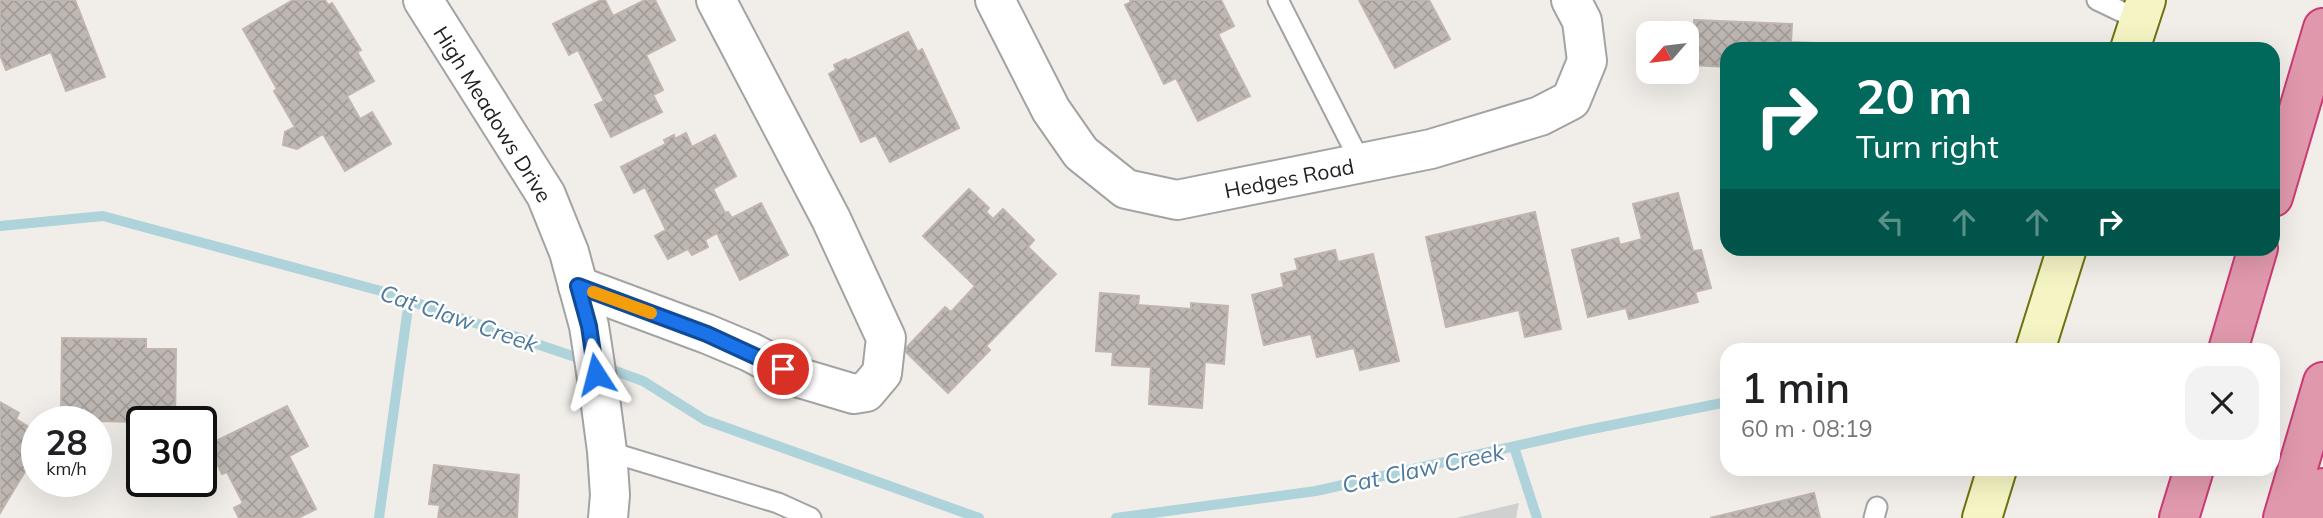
<!DOCTYPE html>
<html lang="en">
<head>
<meta charset="utf-8">
<style>
	:root { --surface:#fff; --page:#f2f2f2; --text:#202124; --muted:#757577 }
	body { margin:0; font-family:Mulish,sans-serif; background:var(--page); color:var(--text); height:100vh; display:flex; flex-direction:column; font-size:26px; white-space:nowrap }
	* { box-sizing:border-box; margin:0 }
	p { font-size:23px; color:var(--muted) }
	.icon { flex:none; width:38px; height:38px; fill:none; stroke:currentColor; stroke-width:2; stroke-linecap:round; stroke-linejoin:round }
	.map { position:relative; flex:1; overflow:hidden }
	.panel { position:absolute; left:1720px; top:343px; width:560px; height:133px; display:flex; flex-direction:column; background:var(--surface); border-radius:21px; box-shadow:0 7px 28px #0002 }
	.panel>* { flex:none }
	.top-card { position:absolute; left:1720px; top:42px; width:560px; height:214px; border-radius:21px; box-shadow:0 7px 28px #0002; background:#00695c; color:#fff; overflow:hidden }
	.needle { width:46px; rotate:242deg }
	.fabs { position:absolute; left:1636px; top:21px; display:grid; gap:14px }
	.fabs a { display:grid; place-items:center; width:63px; height:63px; border-radius:14px; background:var(--surface); box-shadow:0 7px 28px #0002; font-size:35px }
	.speed { position:absolute; left:21px; top:406px; display:flex; gap:14px; font-size:35px; font-weight:700; text-align:center }
	.speed>* { display:grid; place-content:center; width:91px; height:91px; border-radius:50%; background:var(--surface); box-shadow:0 7px 28px #0002; line-height:1 }
	.speed small { font-size:18px; font-weight:400 }
	.speed .limit { border:4px solid #111; border-radius:10px; background:#fff; color:#111 }
	.pin { position:absolute; display:grid; place-items:center; width:60px; height:60px; color:#fff; margin:-30px; border:4px solid #fff; border-radius:50%; box-shadow:0 2px 7px #0007 }
	.me { position:absolute; width:77px; margin:-38px; rotate:351deg; stroke-linejoin:round; filter:drop-shadow(0 0 5px #0008) }
	.turn { display:flex; align-items:center; gap:24px; height:147px; padding:0 21px; font-size:32px }
	.turn .icon { width:91px; height:91px; stroke-width:2.5 }
	.turn b { display:block; font-size:49px; line-height:60px }
	.lanes { display:flex; align-items:center; height:66px; padding:0 21px; background:#0003; justify-content:center; gap:35px; direction:ltr }
	.lanes .off { opacity:.35 }
	.round { display:grid; place-items:center; flex:none; width:74px; height:74px; border-radius:21px; background:var(--page) }
	.overview { display:flex; align-items:center; justify-content:space-between; height:119px; padding:0 21px }
	h1 { font-size:42px; font-weight:600; line-height:52px }
	.map>svg:first-child { display:block }
	.religious { fill:#d0d0d0 }
	.lines { fill:none; stroke-linecap:round; stroke-linejoin:round }
	.stream { stroke:#aed3da; stroke-width:10 }
	.building { fill:url(#building-cross-hatch); stroke:#c1b5ad; stroke-width:2 }
	.service-casing { stroke:#a3a3a3; stroke-width:23 }
	.minor-casing { stroke:#a3a3a3; stroke-width:42 }
	.secondary-casing { stroke:#6e7210; stroke-width:42 }
	.motorway-casing { stroke:#cc3a76; stroke-width:42 }
	.service { stroke:#fff; stroke-width:19 }
	.minor { stroke:#fff; stroke-width:38 }
	.secondary { stroke:#f5f4c4; stroke-width:38 }
	.motorway { stroke:#e099ac; stroke-width:38 }
	.route-casing { stroke:#114b97; stroke-width:18 }
	.route { stroke:#1a73e8; stroke-width:12 }
	.slow { stroke:#f59e0b; stroke-width:12 }
	.labels { text-anchor:middle; dominant-baseline:central; stroke-width:5; stroke-linejoin:round; paint-order:stroke }
	.street-label { font-size:21px; fill:#222; stroke:#fff }
	.water-label { font-size:23px; font-style:italic; fill:#4f7a9b; stroke:#fff }
</style>
</head>
<body>
<div class="map">
<svg width="2323" height="518" viewBox="0 0 2323 518">
	<defs>
		<pattern id="building-cross-hatch" width="8" height="8" patternUnits="userSpaceOnUse" patternTransform="scale(1.75)"><rect width="8" height="8" fill="#beb7b2"/><path d="M0 0l8 8M0 8l8-8" fill="none" stroke="#a39d99"/></pattern>
	</defs>
	<rect width="100%" height="100%" fill="#f1eee9"/>
	<!-- religious -->
	<polygon class="religious" points="1519,503 1516,518 1456,518"/>
	<g class="lines">
		<!-- stream -->
		<g class="stream">
			<polyline points="0,226 103,216 381,291 587,361"/>
			<polyline points="1992,350 1998,349"/>
			<polyline points="604,367 643,381 705,420 979,518"/>
			<polyline points="1514,447 1537,518"/>
			<polyline points="379,518 409,300"/>
			<polyline points="1116,518 1316,491 1582,431 1727,402"/>
		</g>
	</g>
	<!-- building -->
	<g class="building">
		<polygon points="0,0 75,0 105,77 66,91 51,52 6,70 0,55"/>
		<polygon points="293,0 325,0 328,5 332,3 361,50 357,52 374,81 347,96 360,119 372,112 391,144 345,171 323,134 297,149 283,145 285,132 295,127 274,91 277,89 243,29"/>
		<polygon points="601,0 605,0 613,16 645,0 655,0 675,40 646,55 663,90 653,95 662,112 611,137 595,105 604,101 578,50 569,55 553,24"/>
		<polygon points="1130,0 1221,0 1234,26 1218,34 1250,96 1198,121 1176,78 1164,84 1125,5 1131,2"/>
		<polygon points="1359,0 1429,0 1450,39 1395,68"/>
		<polygon points="1694,20 1792,24 1791,42 1813,43 1812,49 1727,49 1727,67 1692,65"/>
		<polygon points="908,32 918,52 922,49 959,128 890,162 876,135 861,142 829,74 836,70 834,65 846,59 847,61"/>
		<polygon points="686,133 692,147 715,135 736,176 713,189 725,213 728,212 732,218 761,203 788,255 740,280 717,233 705,240 708,247 692,255 688,249 668,259 655,236 666,230 645,187 634,193 621,167 666,144 664,140 674,135 675,139"/>
		<polygon points="969,189 989,208 986,212 993,219 1003,209 1034,240 1028,247 1056,274 986,346 990,350 948,393 904,350 945,307 951,312 975,286 923,236"/>
		<polygon points="1678,193 1693,251 1701,250 1711,288 1695,292 1698,302 1629,319 1626,308 1588,317 1572,250 1618,238 1620,245 1642,239 1633,204"/>
		<polygon points="1535,212 1561,329 1525,337 1519,310 1446,327 1426,237"/>
		<polygon points="1335,250 1338,262 1373,254 1399,361 1360,370 1354,348 1317,357 1311,334 1264,345 1252,295 1284,287 1281,274 1298,270 1295,259"/>
		<polygon points="1100,293 1139,296 1138,305 1191,309 1191,303 1228,306 1224,364 1205,362 1202,408 1149,404 1151,367 1112,365 1113,352 1096,351"/>
		<polygon points="62,338 146,339 146,349 176,349 175,422 142,422 142,428 142,422 96,421 96,415 61,414"/>
		<polygon points="0,402 19,413 16,419 37,432 37,446 27,461 30,463 0,513"/>
		<polygon points="287,406 308,446 289,456 316,509 298,518 239,518 234,508 243,503 227,472 222,474 208,445"/>
		<polygon points="434,465 519,475 517,518 438,518 440,505 429,504"/>
		<polygon points="1814,493 1820,518 1710,518"/>
	</g>
	<g class="lines">
		<defs>
			<g id="service">
				<polyline points="1278,0 1361,163"/>
				<polyline points="2097,0 2139,20"/>
				<polyline points="607,451 778,503 811,518"/>
				<polyline points="1874,518 1877,507"/>
			</g>
			<g id="minor">
				<polyline points="423,0 546,195 569,252 589,326 600,398 607,451 610,495 608,518"/>
				<polyline points="995,0 1051,110 1081,153 1126,189 1177,200 1431,149 1540,116 1571,100 1587,61 1582,21 1571,0"/>
				<polyline points="578,286 707,334 750,352 800,378 854,394 866,392 882,373 886,338 831,219 716,0"/>
			</g>
			<g id="secondary">
				<polyline points="2130,49 2146,0"/>
				<polyline points="2035,350 2067,248"/>
				<polyline points="1982,518 1997,469"/>
			</g>
			<g id="motorway">
				<polyline points="2273,197 2323,28"/>
				<polyline points="2228,350 2258,248"/>
				<polyline points="2179,518 2194,469"/>
				<polyline points="2283,518 2323,382"/>
				<polyline points="2311,518 2323,488"/>
			</g>
		</defs>
		<!-- service casing -->
		<use href="#service" class="service-casing"/>
		<!-- minor casing -->
		<use href="#minor" class="minor-casing"/>
		<!-- secondary casing -->
		<use href="#secondary" class="secondary-casing"/>
		<!-- motorway casing -->
		<use href="#motorway" class="motorway-casing"/>
		<!-- service -->
		<use href="#service" class="service"/>
		<!-- minor -->
		<use href="#minor" class="minor"/>
		<!-- secondary -->
		<use href="#secondary" class="secondary"/>
		<!-- motorway -->
		<use href="#motorway" class="motorway"/>
	</g>
	<g class="lines">
		<defs>
			<polyline id="route" points="596,374 589,326 578,286 707,334 783,369"/>
		</defs>
		<!-- route casing -->
		<use href="#route" class="route-casing"/>
		<!-- route -->
		<use href="#route" class="route"/>
		<!-- slow -->
		<polyline class="slow" points="593,292 651,313"/>
	</g>
	<g class="labels">
		<!-- street labels -->
		<g class="street-label">
			<text transform="translate(493 114) rotate(58)">High Meadows Drive</text>
			<text transform="translate(1289 178) rotate(-11)">Hedges Road</text>
		</g>
		<!-- water labels -->
		<g class="water-label">
			<text transform="translate(459 318) rotate(19)">Cat Claw Creek</text>
			<text transform="translate(1423 468) rotate(-12)">Cat Claw Creek</text>
		</g>
	</g>
</svg>
<div class="fabs">
<a><svg class="needle" viewBox="-14 -14 28 28"><path d="M0-13l5 13h-10z" fill="#e53935"/><path d="M0 13l5-13h-10z" fill="#757577"/></svg></a>
</div>
<div class="speed"><div>28<small>km/h</small></div><div class="limit">30</div></div>
<div class="pin" style="left:783px;top:369px;background:#d93025"><svg class="icon" aria-label="arrive" viewBox="0 0 24 24"><path d="M6 21V4h12l-3 4 3 4H6"/></svg></div>
<svg class="me" style="left:596px;top:374px" viewBox="-20 -20 40 40"><path d="M0-17L14 15 0 8-14 15z" fill="#1a73e8" stroke="#fff" stroke-width="4"/></svg>
<div class="top-card">
<div class="turn"><svg class="icon" aria-label="right" viewBox="0 0 24 24"><path d="M7 20v-9h11M14 6l5 5-5 5"/></svg><div><b>20 m</b>Turn right</div></div>
<div class="lanes"><svg class="icon off" aria-label="left" viewBox="0 0 24 24"><path d="M17 20v-9H6M10 6l-5 5 5 5"/></svg><svg class="icon off" aria-label="ahead" viewBox="0 0 24 24"><path d="M12 20V5M6 11l6-6 6 6"/></svg><svg class="icon off" aria-label="ahead" viewBox="0 0 24 24"><path d="M12 20V5M6 11l6-6 6 6"/></svg><svg class="icon" aria-label="right" viewBox="0 0 24 24"><path d="M7 20v-9h11M14 6l5 5-5 5"/></svg></div>
</div>
<section class="panel">
<div class="overview"><div><h1>1 min</h1><p>60 m · 08:19</p></div><a class="round"><svg class="icon" aria-label="close" viewBox="0 0 24 24"><path d="M6 6l12 12M18 6L6 18"/></svg></a></div>
</section>
</div>
</body>
</html>
